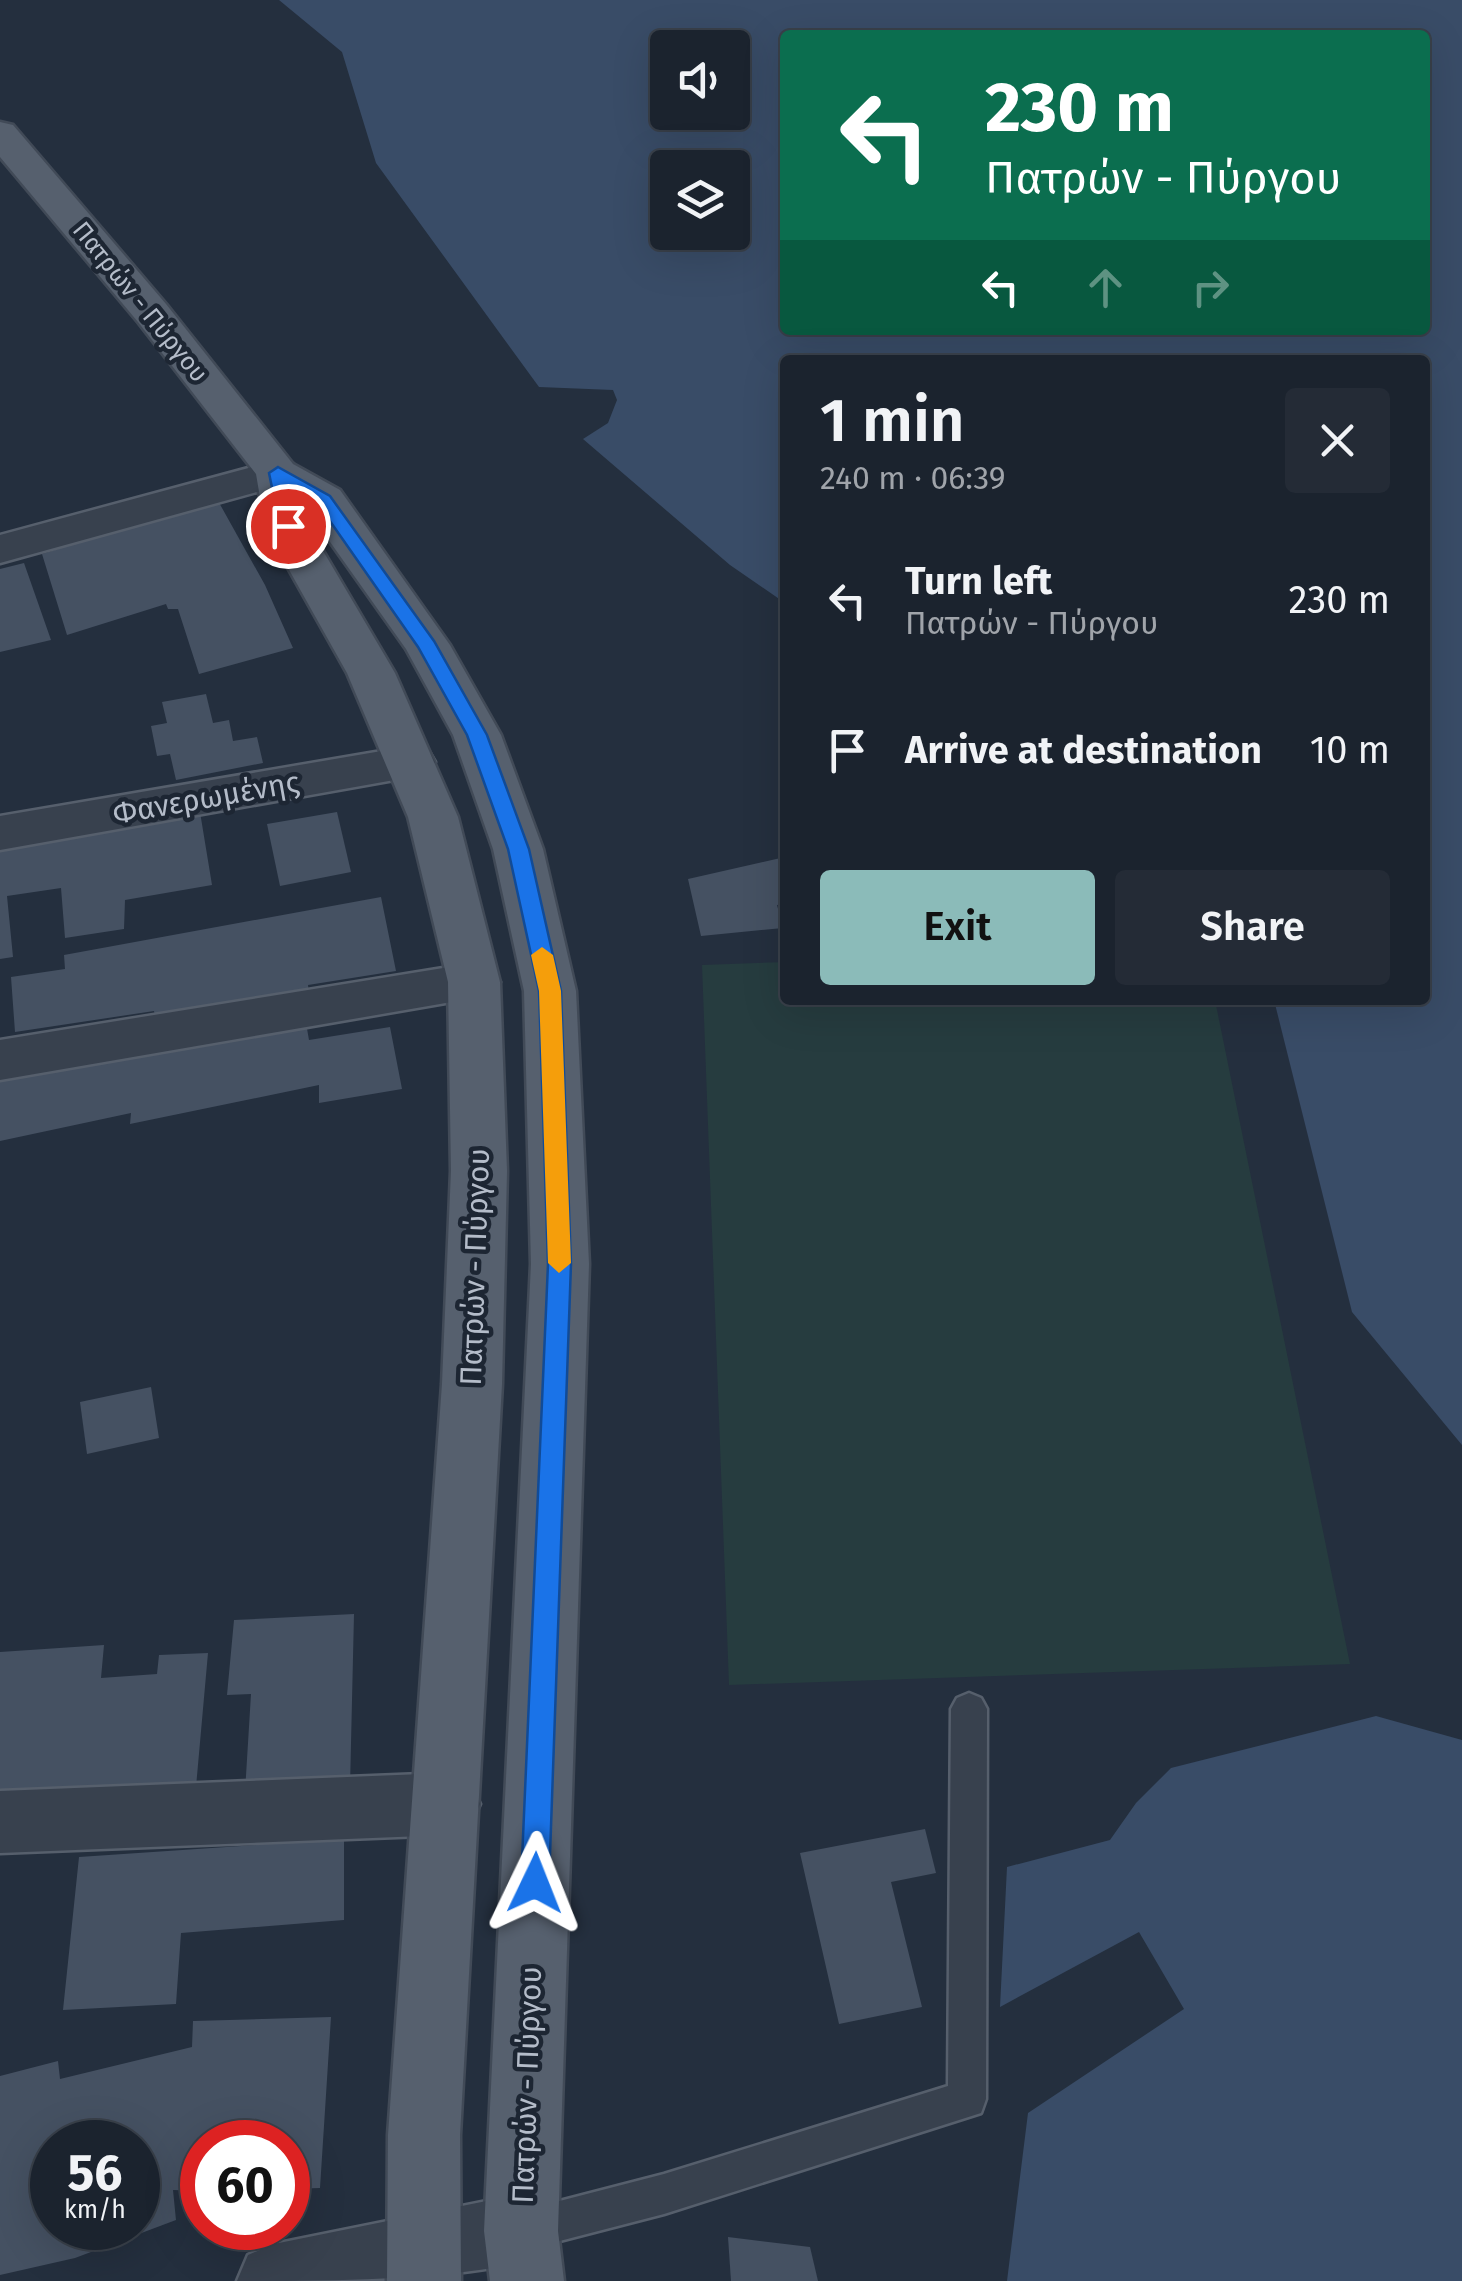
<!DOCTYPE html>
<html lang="en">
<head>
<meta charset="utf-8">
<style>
	:root { --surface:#1b232e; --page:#242b36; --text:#f1f3f6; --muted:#a0a4aa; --line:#39404a; --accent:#8bbbb9 }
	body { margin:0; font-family:"Fira Sans",sans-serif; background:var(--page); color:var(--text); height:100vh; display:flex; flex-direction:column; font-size:38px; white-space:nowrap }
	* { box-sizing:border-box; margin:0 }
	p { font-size:32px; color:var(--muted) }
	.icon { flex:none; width:55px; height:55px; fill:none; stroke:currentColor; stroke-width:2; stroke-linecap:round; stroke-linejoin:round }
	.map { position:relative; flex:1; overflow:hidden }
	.details { position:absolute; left:780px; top:355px; width:650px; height:650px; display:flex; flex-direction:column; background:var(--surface); border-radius:10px; box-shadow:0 10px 40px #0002,0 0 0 2px var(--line) }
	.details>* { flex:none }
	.guide { position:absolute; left:780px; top:30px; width:650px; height:305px; border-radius:10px; box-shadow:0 10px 40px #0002,0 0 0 2px var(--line); background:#0b6e4f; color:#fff; overflow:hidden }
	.buttons { position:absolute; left:650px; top:30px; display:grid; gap:20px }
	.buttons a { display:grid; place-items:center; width:100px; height:100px; border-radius:10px; background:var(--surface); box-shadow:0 10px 40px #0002,0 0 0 2px var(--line); font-size:50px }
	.speed { position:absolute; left:30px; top:2120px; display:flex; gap:20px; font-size:50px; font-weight:700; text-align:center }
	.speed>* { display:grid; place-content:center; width:130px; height:130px; border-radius:50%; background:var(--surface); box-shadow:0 10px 40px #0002,0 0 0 2px var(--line); line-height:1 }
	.speed small { font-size:25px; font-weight:400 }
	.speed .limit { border:15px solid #d22; background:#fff; color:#111 }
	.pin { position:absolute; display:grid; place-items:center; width:85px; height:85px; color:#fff; margin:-42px; border:5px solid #fff; border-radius:50%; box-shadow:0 2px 10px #0007 }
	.me { position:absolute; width:110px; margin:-55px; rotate:2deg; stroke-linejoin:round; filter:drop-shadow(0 0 8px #0008) }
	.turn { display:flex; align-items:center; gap:35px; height:210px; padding:0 40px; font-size:45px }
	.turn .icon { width:130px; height:130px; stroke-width:2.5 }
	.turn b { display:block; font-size:70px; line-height:85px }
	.lanes { display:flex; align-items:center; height:95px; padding:0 40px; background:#0003; justify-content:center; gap:50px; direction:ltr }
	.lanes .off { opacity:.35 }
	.round { display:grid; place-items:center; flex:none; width:105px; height:105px; border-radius:10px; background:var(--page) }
	.headline { display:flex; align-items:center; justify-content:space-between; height:170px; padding:0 40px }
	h1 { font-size:60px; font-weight:600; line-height:75px }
	.button { display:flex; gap:20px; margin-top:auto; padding:20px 40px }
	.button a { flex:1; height:115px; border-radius:10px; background:var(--accent); color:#111; font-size:40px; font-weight:600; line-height:115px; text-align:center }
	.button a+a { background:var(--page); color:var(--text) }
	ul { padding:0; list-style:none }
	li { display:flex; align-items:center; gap:30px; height:150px; padding:0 40px }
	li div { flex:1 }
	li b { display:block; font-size:38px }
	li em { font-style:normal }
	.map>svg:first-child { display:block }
	.green { fill:#263c3f }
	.water { fill:#394c67; fill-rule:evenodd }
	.building { fill:#455162; fill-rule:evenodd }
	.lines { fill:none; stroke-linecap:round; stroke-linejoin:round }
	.service-casing { stroke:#565f6c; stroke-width:5 }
	.minor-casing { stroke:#565f6c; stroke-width:5 }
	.primary-casing { stroke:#414a57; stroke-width:5 }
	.service { fill:#38414e; fill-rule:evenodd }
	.minor { fill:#38414e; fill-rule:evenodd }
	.primary { fill:#56606e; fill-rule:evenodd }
	.route { fill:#1a73e8; stroke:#114b97; stroke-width:2.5 }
	.slow { fill:#f59e0b }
	.labels { text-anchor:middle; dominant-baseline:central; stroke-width:9; stroke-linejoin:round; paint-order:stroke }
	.far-street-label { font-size:25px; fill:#b4bcc9; stroke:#1d2633 }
	.street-label { font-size:30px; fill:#b4bcc9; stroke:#1d2633 }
</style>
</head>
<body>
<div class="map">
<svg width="1462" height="2281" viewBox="0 0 1462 2281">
	<rect width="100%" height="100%" fill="#242f3e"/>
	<!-- green -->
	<polygon class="green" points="785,962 785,1000 1215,1000 1350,1664 729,1685 702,965"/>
	<!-- water -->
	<g class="water">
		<path d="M279 0H1462V1445L1352 1312 1274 1000H1425V360H785V603L730 565 583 439 608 423 617 400 613 390 539 387 376 163 342 52ZM785 35H1425V330H785ZM668 48H732V112H668ZM668 168H732V232H668Z"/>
		<polygon points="1376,1716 1462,1740 1462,2281 1007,2281 1028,2113 1184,2009 1139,1932 1000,2007 1007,1867 1110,1840 1136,1803 1171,1768"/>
	</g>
	<!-- building -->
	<g class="building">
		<polygon points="217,499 265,585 293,648 199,674 178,609 168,609 166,604 67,635 42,554"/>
		<polygon points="24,563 51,640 0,652 0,569"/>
		<polygon points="206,694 213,723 229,720 233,741 257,737 263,763 176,780 170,754 157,756 151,726 167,723 162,702"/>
		<polygon points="200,812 212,885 125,900 124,929 65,938 61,888 7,896 13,957 0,959 0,844"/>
		<polygon points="337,812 351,872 280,886 267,824"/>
		<polygon points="785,857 785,904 777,905 783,928 701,936 688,879"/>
		<polygon points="381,897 396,971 308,985 309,993 156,1020 154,1011 15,1032 11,977 65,969 64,955"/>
		<polygon points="306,1023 309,1040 390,1027 402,1089 319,1103 319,1085 130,1124 131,1113 0,1141 0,1081"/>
		<polygon points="151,1387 159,1438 87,1454 80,1402"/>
		<polygon points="354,1614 350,1787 245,1792 251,1694 227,1695 234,1620"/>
		<polygon points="104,1645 101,1678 157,1674 159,1655 208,1653 196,1787 0,1797 0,1652"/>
		<polygon points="344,1825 344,1920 181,1933 176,2004 63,2010 79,1857 256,1845 257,1832"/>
		<polygon points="925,1829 936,1873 891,1882 922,2007 839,2024 800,1853"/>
		<path d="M331 2017 320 2188 288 2189V2142H202V2191L173 2190 176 2220 75 2258 0 2275V2076L58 2061 60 2079 192 2047 193 2021ZM52 2142H138V2228H52Z"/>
		<polygon points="728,2237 810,2247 818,2281 731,2281"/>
	</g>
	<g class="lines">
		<defs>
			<polygon id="service" points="969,1693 981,1698 987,1709 986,2099 981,2113 664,2214 521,2251 507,2245 501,2231 507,2217 521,2211 664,2174 948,2086 951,1709 957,1698"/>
			<g id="minor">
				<polygon points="278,460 293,464 300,473 293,482 0,563 0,535"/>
				<polygon points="411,746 428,750 435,762 428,774 0,850 0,816"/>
				<polygon points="474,963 492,969 500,982 492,995 0,1080 0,1040"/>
				<polygon points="447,1773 470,1782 480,1804 470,1826 447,1835 0,1853 0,1791"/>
				<path d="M521 2194 547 2205 558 2231 547 2257C452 2281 338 2281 237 2281L248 2255 274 2244Z"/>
			</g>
			<polygon id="primary" points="0,122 13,125 166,304 293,464 340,490 450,645 501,735 543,849 576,991 589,1264 558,2231 564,2281 490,2281 484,2231 531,1264 524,991 493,849 453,735 406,649 306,508 309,527 395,673 458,817 500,982 507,1171 502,1384 460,2135 461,2281 387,2281 388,2135 442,1384 451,1171 448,982 408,817 347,673 265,527 256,474 138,322 0,157"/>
		</defs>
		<!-- service casing -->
		<use href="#service" class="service-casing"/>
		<!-- minor casing -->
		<use href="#minor" class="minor-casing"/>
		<!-- primary casing -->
		<use href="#primary" class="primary-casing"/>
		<!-- service -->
		<use href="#service" class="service"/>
		<!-- minor -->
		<use href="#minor" class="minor"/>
		<!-- primary -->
		<use href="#primary" class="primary"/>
	</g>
	<!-- route -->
	<polygon class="route" points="278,467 330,496 434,641 487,735 529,849 561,991 571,1264 549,1883 545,1892 535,1896 525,1892 521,1883 548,1264 539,991 508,849 467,735 418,647 318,504 289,487 297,526 281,531 269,473"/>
	<!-- slow -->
	<polygon class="slow" points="542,947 553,955 561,991 571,1263 559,1273 548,1263 539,991 531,955"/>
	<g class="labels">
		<!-- far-street labels -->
		<g class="far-street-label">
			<text transform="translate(140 302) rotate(51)">Πατρών - Πύργου</text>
		</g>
		<!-- street labels -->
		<g class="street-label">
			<text transform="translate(206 798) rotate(-10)">Φανερωμένης</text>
			<text transform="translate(475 1267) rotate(-88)">Πατρών - Πύργου</text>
			<text transform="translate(527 2085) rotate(-88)">Πατρών - Πύργου</text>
		</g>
	</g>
</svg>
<div class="buttons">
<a><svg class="icon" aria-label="sound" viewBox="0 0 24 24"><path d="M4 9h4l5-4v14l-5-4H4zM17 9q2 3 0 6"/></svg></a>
<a><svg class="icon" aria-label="layers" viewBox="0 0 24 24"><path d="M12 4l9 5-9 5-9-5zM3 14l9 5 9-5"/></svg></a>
</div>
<div class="speed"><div>56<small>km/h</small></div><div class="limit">60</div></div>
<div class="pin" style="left:288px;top:526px;background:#d93025"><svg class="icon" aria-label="arrive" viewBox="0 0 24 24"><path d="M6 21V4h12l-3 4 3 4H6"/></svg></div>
<svg class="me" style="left:535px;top:1883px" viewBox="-20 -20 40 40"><path d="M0-17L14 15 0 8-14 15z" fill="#1a73e8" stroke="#fff" stroke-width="4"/></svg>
<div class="guide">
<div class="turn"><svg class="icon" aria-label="left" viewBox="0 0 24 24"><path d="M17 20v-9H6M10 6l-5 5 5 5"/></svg><div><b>230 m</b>Πατρών - Πύργου</div></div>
<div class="lanes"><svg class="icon" aria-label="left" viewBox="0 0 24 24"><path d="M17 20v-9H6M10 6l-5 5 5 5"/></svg><svg class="icon off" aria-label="ahead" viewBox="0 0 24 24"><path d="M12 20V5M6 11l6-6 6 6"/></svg><svg class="icon off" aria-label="right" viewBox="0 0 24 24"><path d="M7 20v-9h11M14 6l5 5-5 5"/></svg></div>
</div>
<section class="details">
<div class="headline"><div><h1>1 min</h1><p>240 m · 06:39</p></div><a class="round"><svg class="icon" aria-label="close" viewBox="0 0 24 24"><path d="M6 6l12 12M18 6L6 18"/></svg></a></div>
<ul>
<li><svg class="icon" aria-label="left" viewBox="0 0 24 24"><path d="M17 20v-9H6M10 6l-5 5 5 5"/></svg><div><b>Turn left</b><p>Πατρών - Πύργου</p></div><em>230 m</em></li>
<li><svg class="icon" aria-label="arrive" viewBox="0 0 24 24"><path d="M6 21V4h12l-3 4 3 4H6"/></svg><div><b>Arrive at destination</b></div><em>10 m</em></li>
</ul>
<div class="button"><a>Exit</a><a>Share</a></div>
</section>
</div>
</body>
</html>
